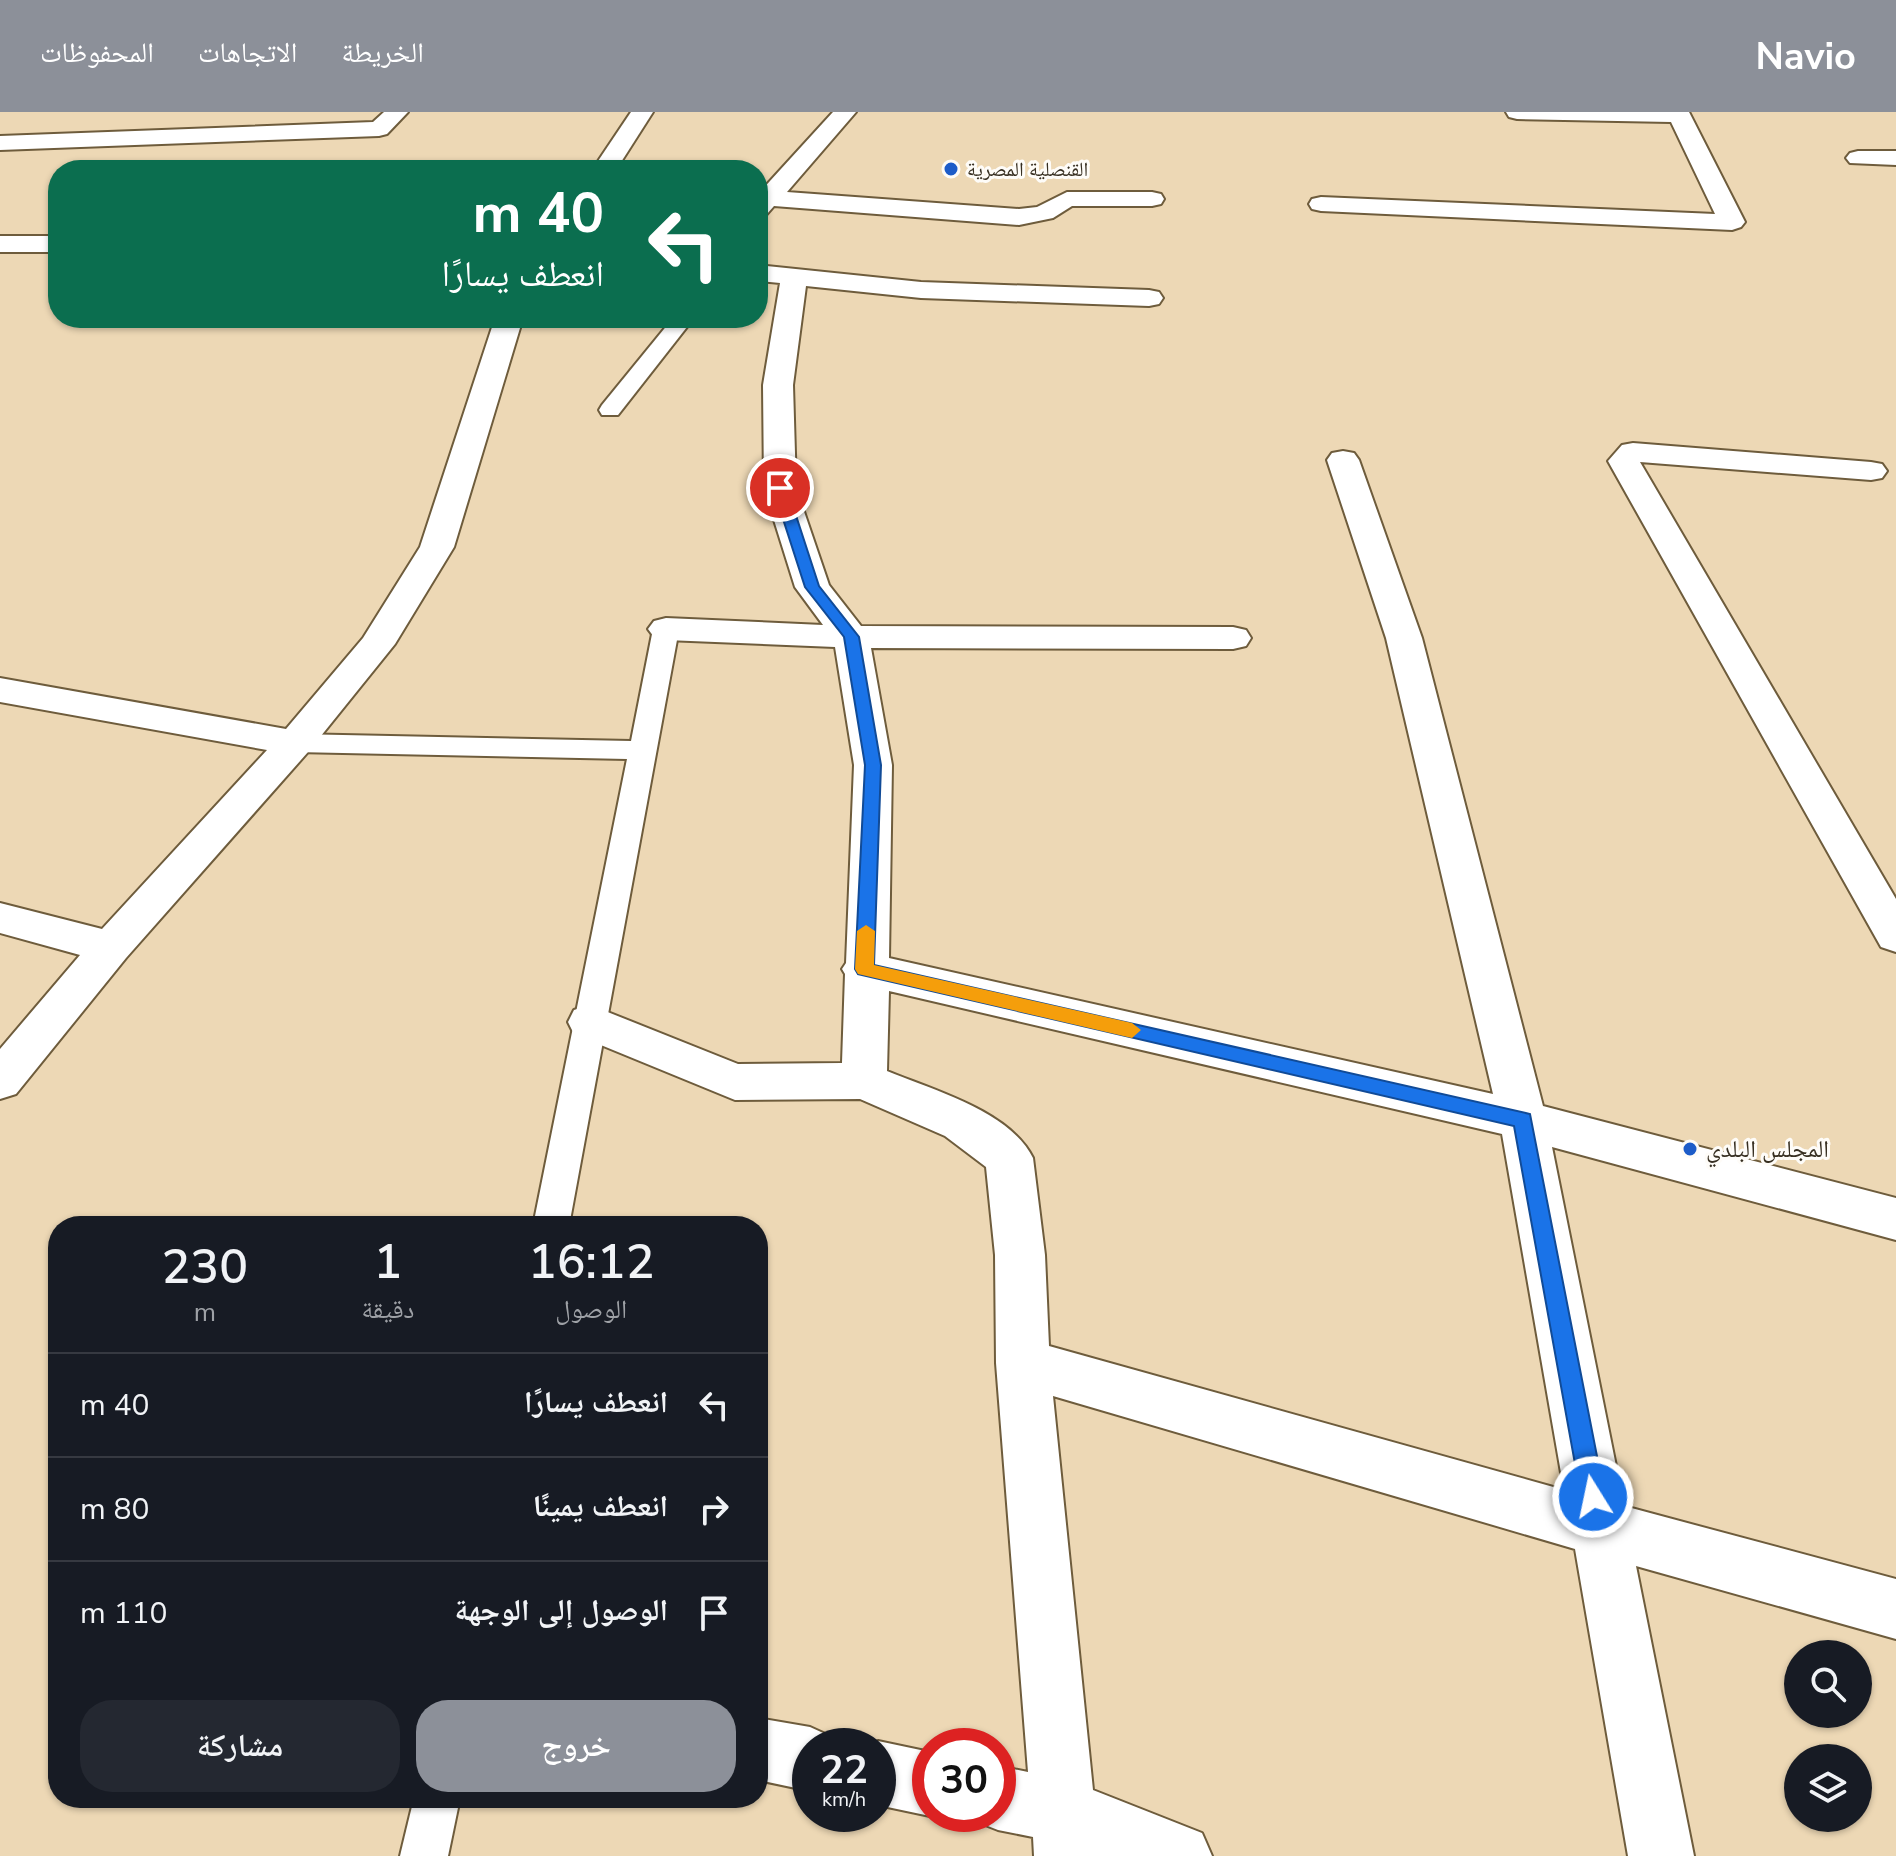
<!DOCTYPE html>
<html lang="ar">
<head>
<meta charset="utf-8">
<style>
	:root { --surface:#171b24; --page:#242831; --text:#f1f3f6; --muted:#9ea1a6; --line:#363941; --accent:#8c9099 }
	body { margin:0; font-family:"Nunito Sans","Noto Naskh Arabic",sans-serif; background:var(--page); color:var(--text); direction:rtl; height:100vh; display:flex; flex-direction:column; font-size:30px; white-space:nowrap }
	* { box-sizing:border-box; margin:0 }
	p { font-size:26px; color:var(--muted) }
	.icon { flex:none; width:44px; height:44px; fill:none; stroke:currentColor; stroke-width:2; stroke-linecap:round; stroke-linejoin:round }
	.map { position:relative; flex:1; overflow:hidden; direction:ltr }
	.side { position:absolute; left:48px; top:1104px; width:720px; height:592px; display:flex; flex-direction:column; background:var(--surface); border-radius:32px; box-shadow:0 2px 6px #0004; direction:rtl }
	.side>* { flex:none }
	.banner { position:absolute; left:48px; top:48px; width:720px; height:168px; border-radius:32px; box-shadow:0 2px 6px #0004; direction:rtl; background:#0b6e4f; color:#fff; overflow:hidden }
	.buttons { position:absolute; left:1784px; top:1528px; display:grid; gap:16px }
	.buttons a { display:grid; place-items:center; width:88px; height:88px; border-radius:50%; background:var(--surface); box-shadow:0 2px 6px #0004; font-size:40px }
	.speed { position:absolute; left:792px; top:1616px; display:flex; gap:16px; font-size:40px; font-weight:700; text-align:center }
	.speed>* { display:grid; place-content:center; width:104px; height:104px; border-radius:50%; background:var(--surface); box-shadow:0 2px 6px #0004; line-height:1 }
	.speed small { font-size:20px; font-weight:400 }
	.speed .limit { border:12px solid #d22; background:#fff; color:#111 }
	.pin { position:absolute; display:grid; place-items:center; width:68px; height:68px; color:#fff; margin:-34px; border:4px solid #fff; border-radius:50%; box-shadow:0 2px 8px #0007 }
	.me { position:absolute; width:88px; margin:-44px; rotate:350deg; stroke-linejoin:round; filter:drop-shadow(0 0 6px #0008) }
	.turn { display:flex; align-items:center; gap:28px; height:168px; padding:0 32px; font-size:36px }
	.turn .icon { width:104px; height:104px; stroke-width:2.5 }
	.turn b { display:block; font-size:56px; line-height:68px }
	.eta { display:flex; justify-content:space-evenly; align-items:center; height:136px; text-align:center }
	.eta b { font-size:48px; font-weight:600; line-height:56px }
	.cta { display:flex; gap:16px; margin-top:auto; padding:16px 32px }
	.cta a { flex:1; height:92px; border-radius:32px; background:var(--accent); color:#fff; font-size:32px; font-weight:600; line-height:92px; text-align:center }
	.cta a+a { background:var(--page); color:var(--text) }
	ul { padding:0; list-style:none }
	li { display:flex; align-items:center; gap:24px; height:104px; padding:0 32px; border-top:2px solid var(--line) }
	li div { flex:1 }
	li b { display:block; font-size:30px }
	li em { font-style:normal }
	header { display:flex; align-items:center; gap:48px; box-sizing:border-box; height:112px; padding:0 40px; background:var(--accent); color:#fff }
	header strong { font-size:38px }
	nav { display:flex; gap:44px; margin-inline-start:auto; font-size:28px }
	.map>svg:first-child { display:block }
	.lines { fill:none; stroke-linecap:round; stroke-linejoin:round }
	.lane-casing { stroke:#6e5c3c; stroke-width:4 }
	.street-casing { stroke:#6e5c3c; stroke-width:4 }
	.lane { fill:#fff; fill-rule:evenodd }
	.street { fill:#fff; fill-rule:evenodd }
	.route { fill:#1a73e8; stroke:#114b97; stroke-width:2 }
	.slow { fill:#f59e0b }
	.poi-dot { fill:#1d5cc8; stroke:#fefcf8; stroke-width:3 }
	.labels { text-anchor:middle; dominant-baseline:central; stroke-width:6; stroke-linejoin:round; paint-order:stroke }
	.far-poi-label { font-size:20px; fill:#372f21; stroke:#fefcf8; text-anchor:start }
	.poi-label { font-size:24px; fill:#372f21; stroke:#fefcf8; text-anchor:start }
</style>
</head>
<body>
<header>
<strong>Navio</strong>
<nav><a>الخريطة</a><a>الاتجاهات</a><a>المحفوظات</a></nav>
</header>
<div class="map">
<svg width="1896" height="1744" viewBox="0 0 1896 1744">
	<rect width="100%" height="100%" fill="#edd8b5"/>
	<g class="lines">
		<defs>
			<g id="lane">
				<polygon points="673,206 694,206 618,303 602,303 599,298 602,293"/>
				<polygon points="666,509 675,512 679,517 569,1114 533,1114 627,647 295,640 285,637 281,631 285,625 295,622 631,629 653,517 657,512"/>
				<polygon points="414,1686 460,1686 448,1744 400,1744"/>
			</g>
			<g id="street">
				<polygon points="384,0 408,0 387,22 379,24 0,38 0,24 373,10"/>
				<polygon points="631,0 653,0 616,58 592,58"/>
				<polygon points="833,0 856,0 787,80 1019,97 1037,95 1067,80 1152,80 1161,82 1164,87 1161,92 1152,94 1072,94 1053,106 1019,113 774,94 767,102 758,104 758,82"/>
				<polygon points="1506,0 1689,0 1745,110 1741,115 1732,118 1321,99 1312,97 1309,92 1312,87 1321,85 1715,102 1671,10 1517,7 1509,5"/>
				<polygon points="1858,39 1896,39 1896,53 1850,51 1846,46 1850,41"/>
				<rect x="0" y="124" width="58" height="16"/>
				<path d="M758 153 921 170 1149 178 1159 180 1163 186 1159 192 1149 194 921 186 806 174 793 273 796 376 829 473 861 514 1233 515 1246 518 1251 526 1246 534 1233 537 871 536 892 653 889 846 1493 982 1386 526 1327 348 1332 341 1343 339 1354 341 1359 348 1422 526 1543 994 1896 1086V1128L1552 1035 1624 1394 1896 1467V1527L1636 1454 1694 1744H1628L1575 1437 1053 1284 1093 1678 1202 1721 1212 1744H1034L1033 1725 998 1718 975 1709 973 1702H998V1654L1028 1660 996 1251 995 1143 986 1055 945 1024 860 987 735 988 574 922 568 910 574 898 590 893 738 952 842 951 845 862 842 857 846 851 854 653 835 535 666 528 654 525 648 517 654 509 666 506 823 513 795 475 764 376 763 273 780 171 758 169ZM889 879 1502 1022 1564 1378 1049 1234 1045 1143 1033 1046C1010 999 933 978 887 959Z"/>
				<polygon points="495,206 523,206 454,435 395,532 308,640 126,846 16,982 0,987 0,937 80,843 0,821 0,791 102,817 267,638 0,590 0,566 286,617 363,526 420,435"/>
				<polygon points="1633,331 1871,350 1882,352 1887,359 1882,366 1871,368 1640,350 1896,787 1896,840 1881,835 1608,349 1622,333"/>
				<polygon points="758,1606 810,1615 832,1625 836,1634 810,1634 810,1679 758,1668"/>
				<polygon points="878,1629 930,1640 930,1702 934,1702 930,1704 878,1693 878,1634 867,1634"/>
			</g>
		</defs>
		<!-- lane casing -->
		<use href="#lane" class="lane-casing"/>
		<!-- street casing -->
		<use href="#street" class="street-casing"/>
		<!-- lane -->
		<use href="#lane" class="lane"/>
		<!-- street -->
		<use href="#street" class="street"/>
	</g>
	<!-- route -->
	<polygon class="route" points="780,372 787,376 819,474 859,525 881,653 874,853 1530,1002 1605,1385 1601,1393 1593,1396 1585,1393 1581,1385 1514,1014 858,862 855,857 865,653 844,525 805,475 773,376"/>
	<!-- slow -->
	<polygon class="slow" points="866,813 875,819 874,853 1132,911 1141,918 1132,926 858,862 855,857 857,819"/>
	<!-- markers -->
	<g class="poi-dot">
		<circle cx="951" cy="57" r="8"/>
		<circle cx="1690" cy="1037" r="8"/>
	</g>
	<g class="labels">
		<!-- far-poi labels -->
		<g class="far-poi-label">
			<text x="967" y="57">القنصلية المصرية</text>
		</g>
		<!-- poi labels -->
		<g class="poi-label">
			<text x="1706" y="1037">المجلس البلدي</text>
		</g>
	</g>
</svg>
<div class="buttons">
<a><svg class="icon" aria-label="search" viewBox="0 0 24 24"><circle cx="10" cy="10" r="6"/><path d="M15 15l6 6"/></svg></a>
<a><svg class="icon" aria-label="layers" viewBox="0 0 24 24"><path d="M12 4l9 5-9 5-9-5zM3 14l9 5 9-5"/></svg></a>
</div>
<div class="speed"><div>22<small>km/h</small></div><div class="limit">30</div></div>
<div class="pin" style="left:780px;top:376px;background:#d93025"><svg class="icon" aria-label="arrive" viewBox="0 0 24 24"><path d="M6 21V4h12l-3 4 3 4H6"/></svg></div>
<svg class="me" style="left:1593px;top:1385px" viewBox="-20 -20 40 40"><circle r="17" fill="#1a73e8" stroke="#fff" stroke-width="3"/><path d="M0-11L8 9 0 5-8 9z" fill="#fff"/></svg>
<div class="banner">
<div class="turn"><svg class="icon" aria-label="left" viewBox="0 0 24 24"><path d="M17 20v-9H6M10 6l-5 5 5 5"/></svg><div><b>40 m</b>انعطف يسارًا</div></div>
</div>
<section class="side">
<div class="eta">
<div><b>16:12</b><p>الوصول</p></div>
<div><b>1</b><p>دقيقة</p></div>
<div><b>230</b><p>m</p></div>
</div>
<ul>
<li><svg class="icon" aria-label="left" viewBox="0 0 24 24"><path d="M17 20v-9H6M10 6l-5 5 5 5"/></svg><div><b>انعطف يسارًا</b></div><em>40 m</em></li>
<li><svg class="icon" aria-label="right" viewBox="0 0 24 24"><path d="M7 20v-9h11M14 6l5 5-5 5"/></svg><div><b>انعطف يمينًا</b></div><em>80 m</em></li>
<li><svg class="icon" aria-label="arrive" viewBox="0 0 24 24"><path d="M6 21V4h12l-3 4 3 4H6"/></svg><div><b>الوصول إلى الوجهة</b></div><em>110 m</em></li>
</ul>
<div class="cta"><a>خروج</a><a>مشاركة</a></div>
</section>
</div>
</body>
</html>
